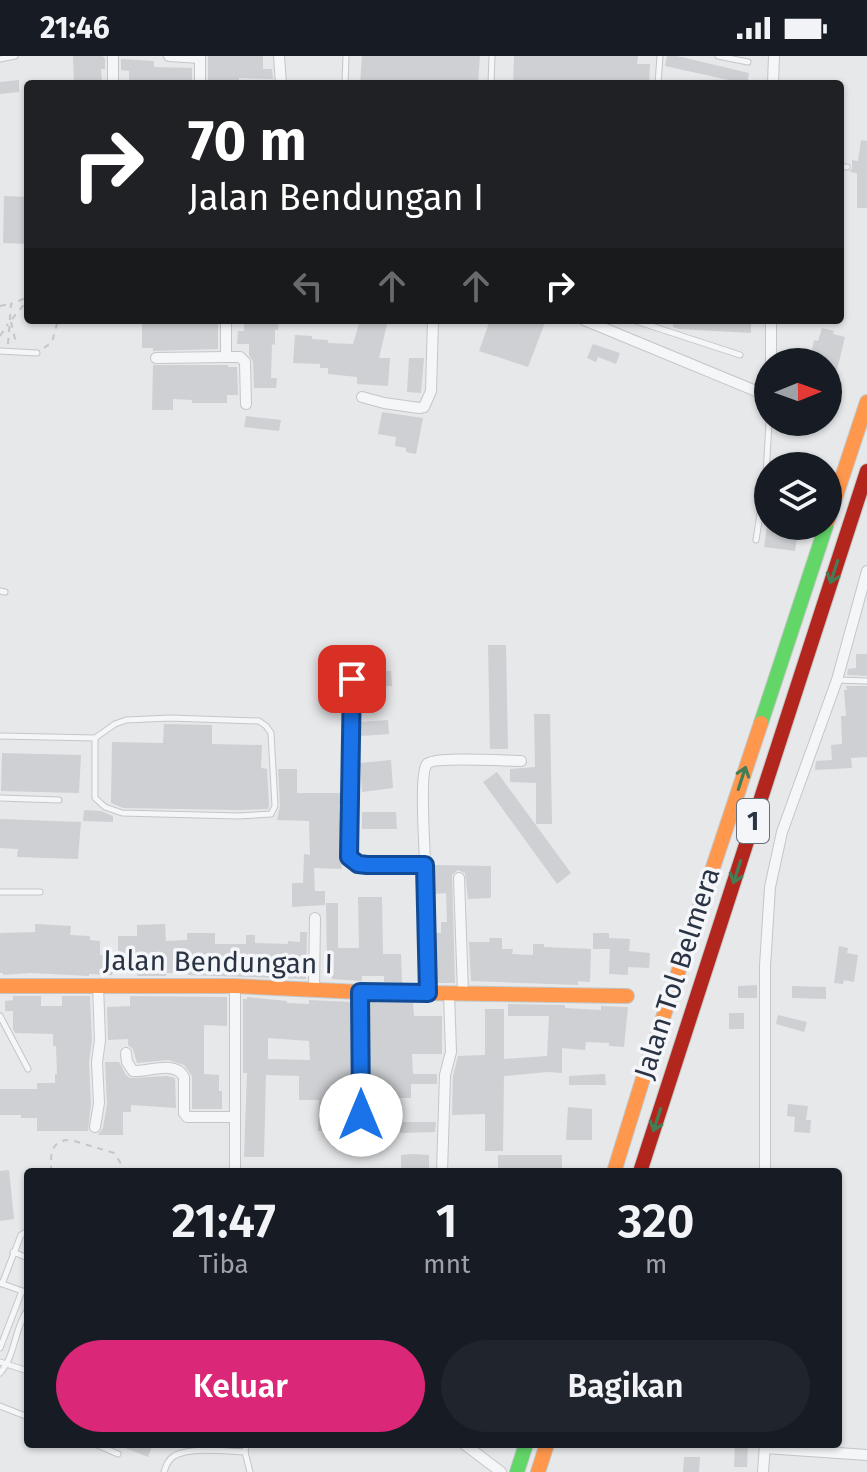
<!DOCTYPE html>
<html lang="id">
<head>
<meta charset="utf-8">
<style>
	:root { --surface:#171b24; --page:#20242c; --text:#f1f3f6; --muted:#9ea1a6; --accent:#db2777 }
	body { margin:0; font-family:"Fira Sans",sans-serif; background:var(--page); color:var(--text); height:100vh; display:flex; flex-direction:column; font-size:30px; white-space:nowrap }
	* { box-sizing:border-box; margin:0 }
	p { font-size:26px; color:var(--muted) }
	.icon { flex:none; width:44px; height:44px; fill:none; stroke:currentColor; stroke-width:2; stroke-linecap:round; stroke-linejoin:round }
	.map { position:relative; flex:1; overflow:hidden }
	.details { position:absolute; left:24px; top:1112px; width:818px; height:280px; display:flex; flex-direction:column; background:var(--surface); border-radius:8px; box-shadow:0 2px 6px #0004 }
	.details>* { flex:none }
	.banner { position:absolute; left:24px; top:24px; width:820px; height:244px; border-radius:8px; box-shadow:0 2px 6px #0004; background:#202124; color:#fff; overflow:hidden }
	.needle { width:52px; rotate:89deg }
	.tools { position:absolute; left:754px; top:292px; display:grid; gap:16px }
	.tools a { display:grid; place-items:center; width:88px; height:88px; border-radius:50%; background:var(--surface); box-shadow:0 2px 6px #0004; font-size:40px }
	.pin { position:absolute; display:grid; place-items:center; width:68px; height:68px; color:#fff; margin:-34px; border-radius:16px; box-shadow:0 4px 12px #0006 }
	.me { position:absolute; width:88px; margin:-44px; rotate:0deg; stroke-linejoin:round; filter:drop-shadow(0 0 6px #0008) }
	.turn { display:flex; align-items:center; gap:28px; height:168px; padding:0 32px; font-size:36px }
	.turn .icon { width:104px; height:104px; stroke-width:2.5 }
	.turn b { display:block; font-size:56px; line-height:68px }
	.lanes { display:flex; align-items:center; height:76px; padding:0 32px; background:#0003; justify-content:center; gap:40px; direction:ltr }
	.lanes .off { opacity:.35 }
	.eta { display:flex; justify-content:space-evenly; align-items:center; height:136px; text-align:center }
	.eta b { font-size:48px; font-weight:600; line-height:56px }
	.action { display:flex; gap:16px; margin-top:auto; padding:16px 32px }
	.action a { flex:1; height:92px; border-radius:48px; background:var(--accent); color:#fff; font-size:32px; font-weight:600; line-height:92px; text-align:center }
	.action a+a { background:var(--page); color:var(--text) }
	.status { display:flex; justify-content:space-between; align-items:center; height:56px; padding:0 40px; background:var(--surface); direction:ltr }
	.status svg { height:22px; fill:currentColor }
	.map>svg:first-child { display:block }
	.building { fill:#ced0d3; fill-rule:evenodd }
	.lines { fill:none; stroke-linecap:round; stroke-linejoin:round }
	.lane-casing { stroke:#c4c6c8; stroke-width:7 }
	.street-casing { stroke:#c4c6c8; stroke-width:12 }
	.fast-casing { stroke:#c4c6c8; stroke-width:16 }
	.slow-casing { stroke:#c4c6c8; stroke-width:16 }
	.jam-casing { stroke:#c4c6c8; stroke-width:16 }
	.path { stroke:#c5c6ca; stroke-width:2; stroke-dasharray:6 6; stroke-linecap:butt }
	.lane { stroke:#f5f6f7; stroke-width:5 }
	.street { stroke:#f5f6f7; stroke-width:10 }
	.fast { stroke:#63d668; stroke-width:14 }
	.slow { stroke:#ff974d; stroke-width:14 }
	.jam { stroke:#b3261e; stroke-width:14 }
	.oneway { stroke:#447d55 }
	.route-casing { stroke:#114b97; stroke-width:20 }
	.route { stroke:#1a73e8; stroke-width:14 }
	.labels { text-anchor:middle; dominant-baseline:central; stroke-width:7; stroke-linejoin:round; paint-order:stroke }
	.shield { fill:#f4f6f9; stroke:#676e7b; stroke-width:2 }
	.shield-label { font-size:26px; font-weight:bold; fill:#2b3445 }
	.street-label { font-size:28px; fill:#2b3445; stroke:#f4f6f9 }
</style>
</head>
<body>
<div class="status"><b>21:46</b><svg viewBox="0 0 49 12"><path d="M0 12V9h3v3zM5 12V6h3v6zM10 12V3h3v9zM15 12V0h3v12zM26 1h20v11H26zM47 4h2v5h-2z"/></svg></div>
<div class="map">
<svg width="867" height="1416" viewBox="0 0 867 1416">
	<rect width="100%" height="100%" fill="#e6e8ea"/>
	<!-- building -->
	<g class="building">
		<polygon points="73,0 102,0 105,2 105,13 101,13 102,27 74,28"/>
		<polygon points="208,0 263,0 263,13 272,13 273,23 239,22 239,28 208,28"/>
		<polygon points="362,0 480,0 478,28 360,28"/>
		<polygon points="514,0 638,0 637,8 650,8 649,28 513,28"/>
		<polygon points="667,0 677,0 749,17 747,28 665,10"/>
		<polygon points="121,3 154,5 154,11 192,12 192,28 129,28 129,15 121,14"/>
		<polygon points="19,24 19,36 0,38 0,26"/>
		<polygon points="861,84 867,85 867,152 857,152 857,117 850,116 852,112 852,104 858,105"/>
		<polygon points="4,140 28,141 28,188 3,187"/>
		<polygon points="167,264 187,264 187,268 218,268 218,293 153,295 153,292 142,292 142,268 167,268"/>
		<polygon points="244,264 279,264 278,274 275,274 275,289 272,288 271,322 277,322 276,332 254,332 253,306 249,299 249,288 237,288 238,275 244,275"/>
		<polygon points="360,264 388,264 379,302 390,302 388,330 357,328 357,321 328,318 328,312 320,312 320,308 293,307 295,279 312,280 312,283 328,284 328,287 353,288"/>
		<polygon points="490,264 546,264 528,311 479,295"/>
		<polygon points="673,264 751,264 751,277 679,273 673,271"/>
		<polygon points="822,272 834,275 833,278 845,281 837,314 828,312 828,306 813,306 816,295 812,294 814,284 818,285"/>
		<polygon points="593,288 620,297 616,308 598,301 596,306 587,302"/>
		<polygon points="409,302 424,302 421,337 407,336"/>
		<polygon points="153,309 228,309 228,311 237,311 238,339 227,339 227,347 192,347 192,344 173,343 173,354 152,354"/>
		<polygon points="382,356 423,362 416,398 406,396 406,392 395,390 396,381 378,378"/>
		<polygon points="246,360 281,364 279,375 244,371"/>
		<polygon points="767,470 799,470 795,495 764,491"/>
		<polygon points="488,589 506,589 508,693 490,693"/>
		<polygon points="856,598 867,598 867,620 847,619 848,613 856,612"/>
		<polygon points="391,615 392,630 360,631 360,622 356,616"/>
		<polygon points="846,630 867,630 867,701 851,702 852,712 815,714 816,705 832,704 831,689 842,688 841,660 846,660 844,634 847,634"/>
		<polygon points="534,658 550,658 552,768 536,768 536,727 510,726 510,713 535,711"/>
		<polygon points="388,664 389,678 361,680 360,666"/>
		<polygon points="164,668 212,669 212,688 262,689 261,712 267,713 269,749 268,753 238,754 123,752 111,747 112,686 163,687"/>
		<polygon points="2,697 81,699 79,737 1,735"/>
		<polygon points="391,704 393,732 362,736 360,707"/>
		<polygon points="278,713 297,713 297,737 342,737 342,748 339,748 342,813 314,812 315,835 325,835 325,849 292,851 292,827 303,827 304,798 310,799 309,765 277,764 280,750"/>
		<polygon points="497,716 571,817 557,828 483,726"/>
		<polygon points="84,754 101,755 113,760 113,766 83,765"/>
		<polygon points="362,756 396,756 397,773 362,773"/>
		<polygon points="0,763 81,766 78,803 17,801 18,793 0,792"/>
		<polygon points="433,809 491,810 491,842 468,843 465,817 458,814 452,819 455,927 436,927 435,877 441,877 441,866 447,866 446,837 434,838"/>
		<polygon points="358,841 382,841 383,898 401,898 402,927 384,926 384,920 362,920 362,925 332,923 332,909 327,909 326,847 338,847 338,892 359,892"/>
		<polygon points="35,868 71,870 70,879 90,880 90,884 100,885 100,899 118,900 118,880 137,880 137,869 165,868 166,885 187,884 187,877 215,877 215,888 246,888 246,879 255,879 255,887 288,888 288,885 300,886 300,876 307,876 306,923 188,919 188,917 166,917 166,920 137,920 137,917 113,916 112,919 89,918 89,920 31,917 3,919 3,917 0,917 0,878 1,877 35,876"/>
		<polygon points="593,877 609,877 609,882 630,883 629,895 650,897 649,912 628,911 628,919 609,918 610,893 593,893"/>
		<polygon points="489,882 502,882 502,893 513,893 512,898 533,899 533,888 544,888 544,891 591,893 590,926 578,925 578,929 471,925 469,886 490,886"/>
		<polygon points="839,890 848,892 847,897 858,899 854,926 844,924 843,928 834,927"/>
		<polygon points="757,929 757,942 738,942 738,930"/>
		<polygon points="792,930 826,931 826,943 792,942"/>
		<polygon points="13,940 41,940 41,950 62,950 62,940 90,940 92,984 89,1006 91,1047 88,1075 37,1075 37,1062 21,1062 21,1059 0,1059 0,1033 37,1033 37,1027 55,1027 55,1018 57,1018 56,990 53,990 53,978 15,977 13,973 13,955 5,955 5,945 13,944"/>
		<polygon points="130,940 227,941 227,970 204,969 204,1018 219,1019 219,1035 222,1035 222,1053 192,1053 192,1020 184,1009 168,1004 137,1007 133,993 128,989 128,983 108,984 107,951 130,950"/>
		<path d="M247 941 287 945V947L309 948V944L352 946 353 1059 358 1066 366 1065 369 1059 368 946 413 947 414 960H442V998H412L413 1018H437V1028H411V1042H398V1073L318 1075 319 1044H299V1020L266 1019 264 1101H244L247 1017H243V943H247ZM268 982 309 985 310 1004 268 1003Z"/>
		<polygon points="508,948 565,949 565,952 601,954 601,950 628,951 624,991 609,990 609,987 586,986 585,994 562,992 562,1017 547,1016 504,1020 503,1095 485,1095 485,1058 452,1059 453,1020 458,1000 485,999 485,953 504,953 504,1003 547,1000 549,960 508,960"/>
		<rect x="729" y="957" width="15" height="16"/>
		<polygon points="778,959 807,966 804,976 776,968"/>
		<polygon points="105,1006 119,1006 126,1019 130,1022 167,1020 175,1022 176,1052 131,1049 131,1056 123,1056 123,1079 98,1079 103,1072 107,1048"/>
		<polygon points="605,1018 606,1029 569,1029 569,1020"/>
		<polygon points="788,1048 808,1050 806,1064 811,1064 810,1077 794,1076 795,1061 787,1060"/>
		<polygon points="568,1051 592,1053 592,1084 566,1084"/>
		<polygon points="400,1066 436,1066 435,1076 400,1077"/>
		<polygon points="413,1098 429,1099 429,1116 401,1116 401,1099"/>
		<rect x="498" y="1099" width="64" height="17"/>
		<polygon points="9,1114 14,1163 0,1165 0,1115"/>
		<polygon points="115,1388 153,1388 148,1401"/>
		<polygon points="735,1388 748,1388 747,1411 734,1411"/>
		<polygon points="684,1401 700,1401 699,1416 683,1416"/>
	</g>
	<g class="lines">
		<defs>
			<g id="lane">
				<polyline points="718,0 748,6"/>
				<polyline points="0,3 15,0"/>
				<polyline points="345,28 346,0"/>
				<polyline points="491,28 492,0"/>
				<polyline points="658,28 660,0"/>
				<polyline points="840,111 847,111"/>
				<polyline points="633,264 740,299"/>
				<polyline points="0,295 37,297"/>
				<polyline points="756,484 766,420 769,366"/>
				<polyline points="0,535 5,536"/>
				<polyline points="838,624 867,625"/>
				<polyline points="0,680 95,682 115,668 126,664 170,662 259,665 266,670 271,677 275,750 271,758 238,760 122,757 105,751 95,742 95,682"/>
				<polyline points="0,742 59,744"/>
				<polyline points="0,836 40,836"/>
				<polyline points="0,960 28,1013"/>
				<polyline points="13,1196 28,1202"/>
				<polyline points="0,1227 28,1237"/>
				<polyline points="2,1228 21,1179 28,1175"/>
				<polyline points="0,1292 22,1235"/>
				<polyline points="0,1306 28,1315"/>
				<path d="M0 1317C16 1299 14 1272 28 1253"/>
				<polyline points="0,1350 28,1361"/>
				<polyline points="95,1388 118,1398"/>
				<polyline points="246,1388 245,1396 250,1416"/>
				<path d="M164 1416C166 1409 168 1404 174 1400 190 1391 227 1395 245 1396"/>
			</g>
			<g id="street">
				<polyline points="169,0 200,2"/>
				<polyline points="200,0 200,28"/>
				<polyline points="279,0 281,28"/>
				<polyline points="113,28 113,0"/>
				<polyline points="773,28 774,0"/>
				<polyline points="226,264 226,301 240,301 245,306 246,348"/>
				<polyline points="584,264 768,340"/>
				<polyline points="156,302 226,301"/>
				<polyline points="771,306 771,264"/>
				<polyline points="362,341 384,347 419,352 424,351 431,335 433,264"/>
				<polyline points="352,623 349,801 358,808 367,809 425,809 428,937"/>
				<path d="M425 809C425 793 419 717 427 708 434 700 507 705 521 705"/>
				<polyline points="459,822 463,937"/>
				<polyline points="314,933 315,862"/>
				<polyline points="360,936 361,1059"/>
				<path d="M126 997 127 1006 133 1015C149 1016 175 1004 184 1021V1057L187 1061H235"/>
				<polyline points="95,1071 99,1047 97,1006 100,984 98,929"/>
				<polyline points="235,1116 235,930"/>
				<polyline points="442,1116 445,1019 451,996 449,937"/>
				<polyline points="765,1116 765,910 770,831 782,776 837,624 867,515"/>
				<polyline points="464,1388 501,1416"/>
				<polyline points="765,1392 867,1399"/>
				<polyline points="763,1416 765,1388"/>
			</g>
			<g id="fast">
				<polyline points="761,667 826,470"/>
				<polyline points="517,1416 526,1388"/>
			</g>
			<g id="slow">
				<polyline points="828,464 867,346"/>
				<polyline points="0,930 235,930 360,936 627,940"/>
				<polyline points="614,1116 645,1016 761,667"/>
				<polyline points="538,1416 547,1388"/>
			</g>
			<polyline id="jam" points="640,1116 867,415"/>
		</defs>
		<!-- lane casing -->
		<use href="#lane" class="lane-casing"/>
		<!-- street casing -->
		<use href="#street" class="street-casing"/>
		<!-- fast casing -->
		<use href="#fast" class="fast-casing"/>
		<!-- slow casing -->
		<use href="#slow" class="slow-casing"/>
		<!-- jam casing -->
		<use href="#jam" class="jam-casing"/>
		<!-- path -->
		<g class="path">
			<polyline points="0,250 10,248"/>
			<polyline points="12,263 28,244"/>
			<polyline points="11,266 16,287"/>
			<polyline points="0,280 8,268"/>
			<polyline points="8,288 11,248 28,241"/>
			<polyline points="44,292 52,286 58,264"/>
			<path d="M51 1116C51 1099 49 1084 71 1084L114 1097 120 1106 122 1116"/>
		</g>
		<!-- lane -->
		<use href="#lane" class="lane"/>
		<!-- street -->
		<use href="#street" class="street"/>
		<!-- fast -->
		<use href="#fast" class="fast"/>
		<!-- slow -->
		<use href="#slow" class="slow"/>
		<!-- jam -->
		<use href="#jam" class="jam"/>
	</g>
	<!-- one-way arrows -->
	<defs><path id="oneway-shaft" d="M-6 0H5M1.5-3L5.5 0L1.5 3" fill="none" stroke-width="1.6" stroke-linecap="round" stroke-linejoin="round" transform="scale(2)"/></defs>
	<g class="oneway">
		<use href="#oneway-shaft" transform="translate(834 516) rotate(108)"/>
		<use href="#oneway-shaft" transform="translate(742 722) rotate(-72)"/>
		<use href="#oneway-shaft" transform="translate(737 816) rotate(108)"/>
		<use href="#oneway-shaft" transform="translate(657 1064) rotate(108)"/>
	</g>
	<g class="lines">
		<defs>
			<polyline id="route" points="352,623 349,801 358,808 367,809 425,809 428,937 360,936 361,1059"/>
		</defs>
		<!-- route casing -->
		<use href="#route" class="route-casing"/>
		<!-- route -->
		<use href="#route" class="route"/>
	</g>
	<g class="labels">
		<!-- shield labels -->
		<rect class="shield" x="737" y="743" width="32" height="44" rx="6"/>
		<g class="shield-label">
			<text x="753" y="765">1</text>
		</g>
		<!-- street labels -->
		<g class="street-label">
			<text transform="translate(218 906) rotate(1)">Jalan Bendungan I</text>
			<text transform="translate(677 917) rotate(-72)">Jalan Tol Belmera</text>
		</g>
	</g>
</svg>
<div class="tools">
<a><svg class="needle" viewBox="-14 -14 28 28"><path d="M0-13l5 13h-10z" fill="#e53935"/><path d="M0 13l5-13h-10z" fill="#9ea1a6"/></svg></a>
<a><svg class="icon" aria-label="layers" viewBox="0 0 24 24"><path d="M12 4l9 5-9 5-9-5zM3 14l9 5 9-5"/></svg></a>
</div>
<div class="pin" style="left:352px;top:623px;background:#d93025"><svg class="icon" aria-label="arrive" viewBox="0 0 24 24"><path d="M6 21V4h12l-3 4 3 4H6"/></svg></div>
<svg class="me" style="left:361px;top:1059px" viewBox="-20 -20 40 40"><circle r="19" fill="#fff"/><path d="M0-13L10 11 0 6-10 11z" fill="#1a73e8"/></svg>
<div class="banner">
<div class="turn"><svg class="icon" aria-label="right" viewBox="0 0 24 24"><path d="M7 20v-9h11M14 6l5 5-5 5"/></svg><div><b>70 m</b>Jalan Bendungan I</div></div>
<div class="lanes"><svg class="icon off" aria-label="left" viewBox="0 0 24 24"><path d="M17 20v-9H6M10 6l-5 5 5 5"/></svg><svg class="icon off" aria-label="ahead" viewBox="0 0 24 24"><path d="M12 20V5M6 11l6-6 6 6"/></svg><svg class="icon off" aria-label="ahead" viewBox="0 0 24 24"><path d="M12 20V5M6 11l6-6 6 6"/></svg><svg class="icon" aria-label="right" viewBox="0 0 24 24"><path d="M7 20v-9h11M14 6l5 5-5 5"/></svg></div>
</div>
<section class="details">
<div class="eta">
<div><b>21:47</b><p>Tiba</p></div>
<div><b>1</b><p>mnt</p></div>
<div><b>320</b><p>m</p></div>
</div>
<div class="action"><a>Keluar</a><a>Bagikan</a></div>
</section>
</div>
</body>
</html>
